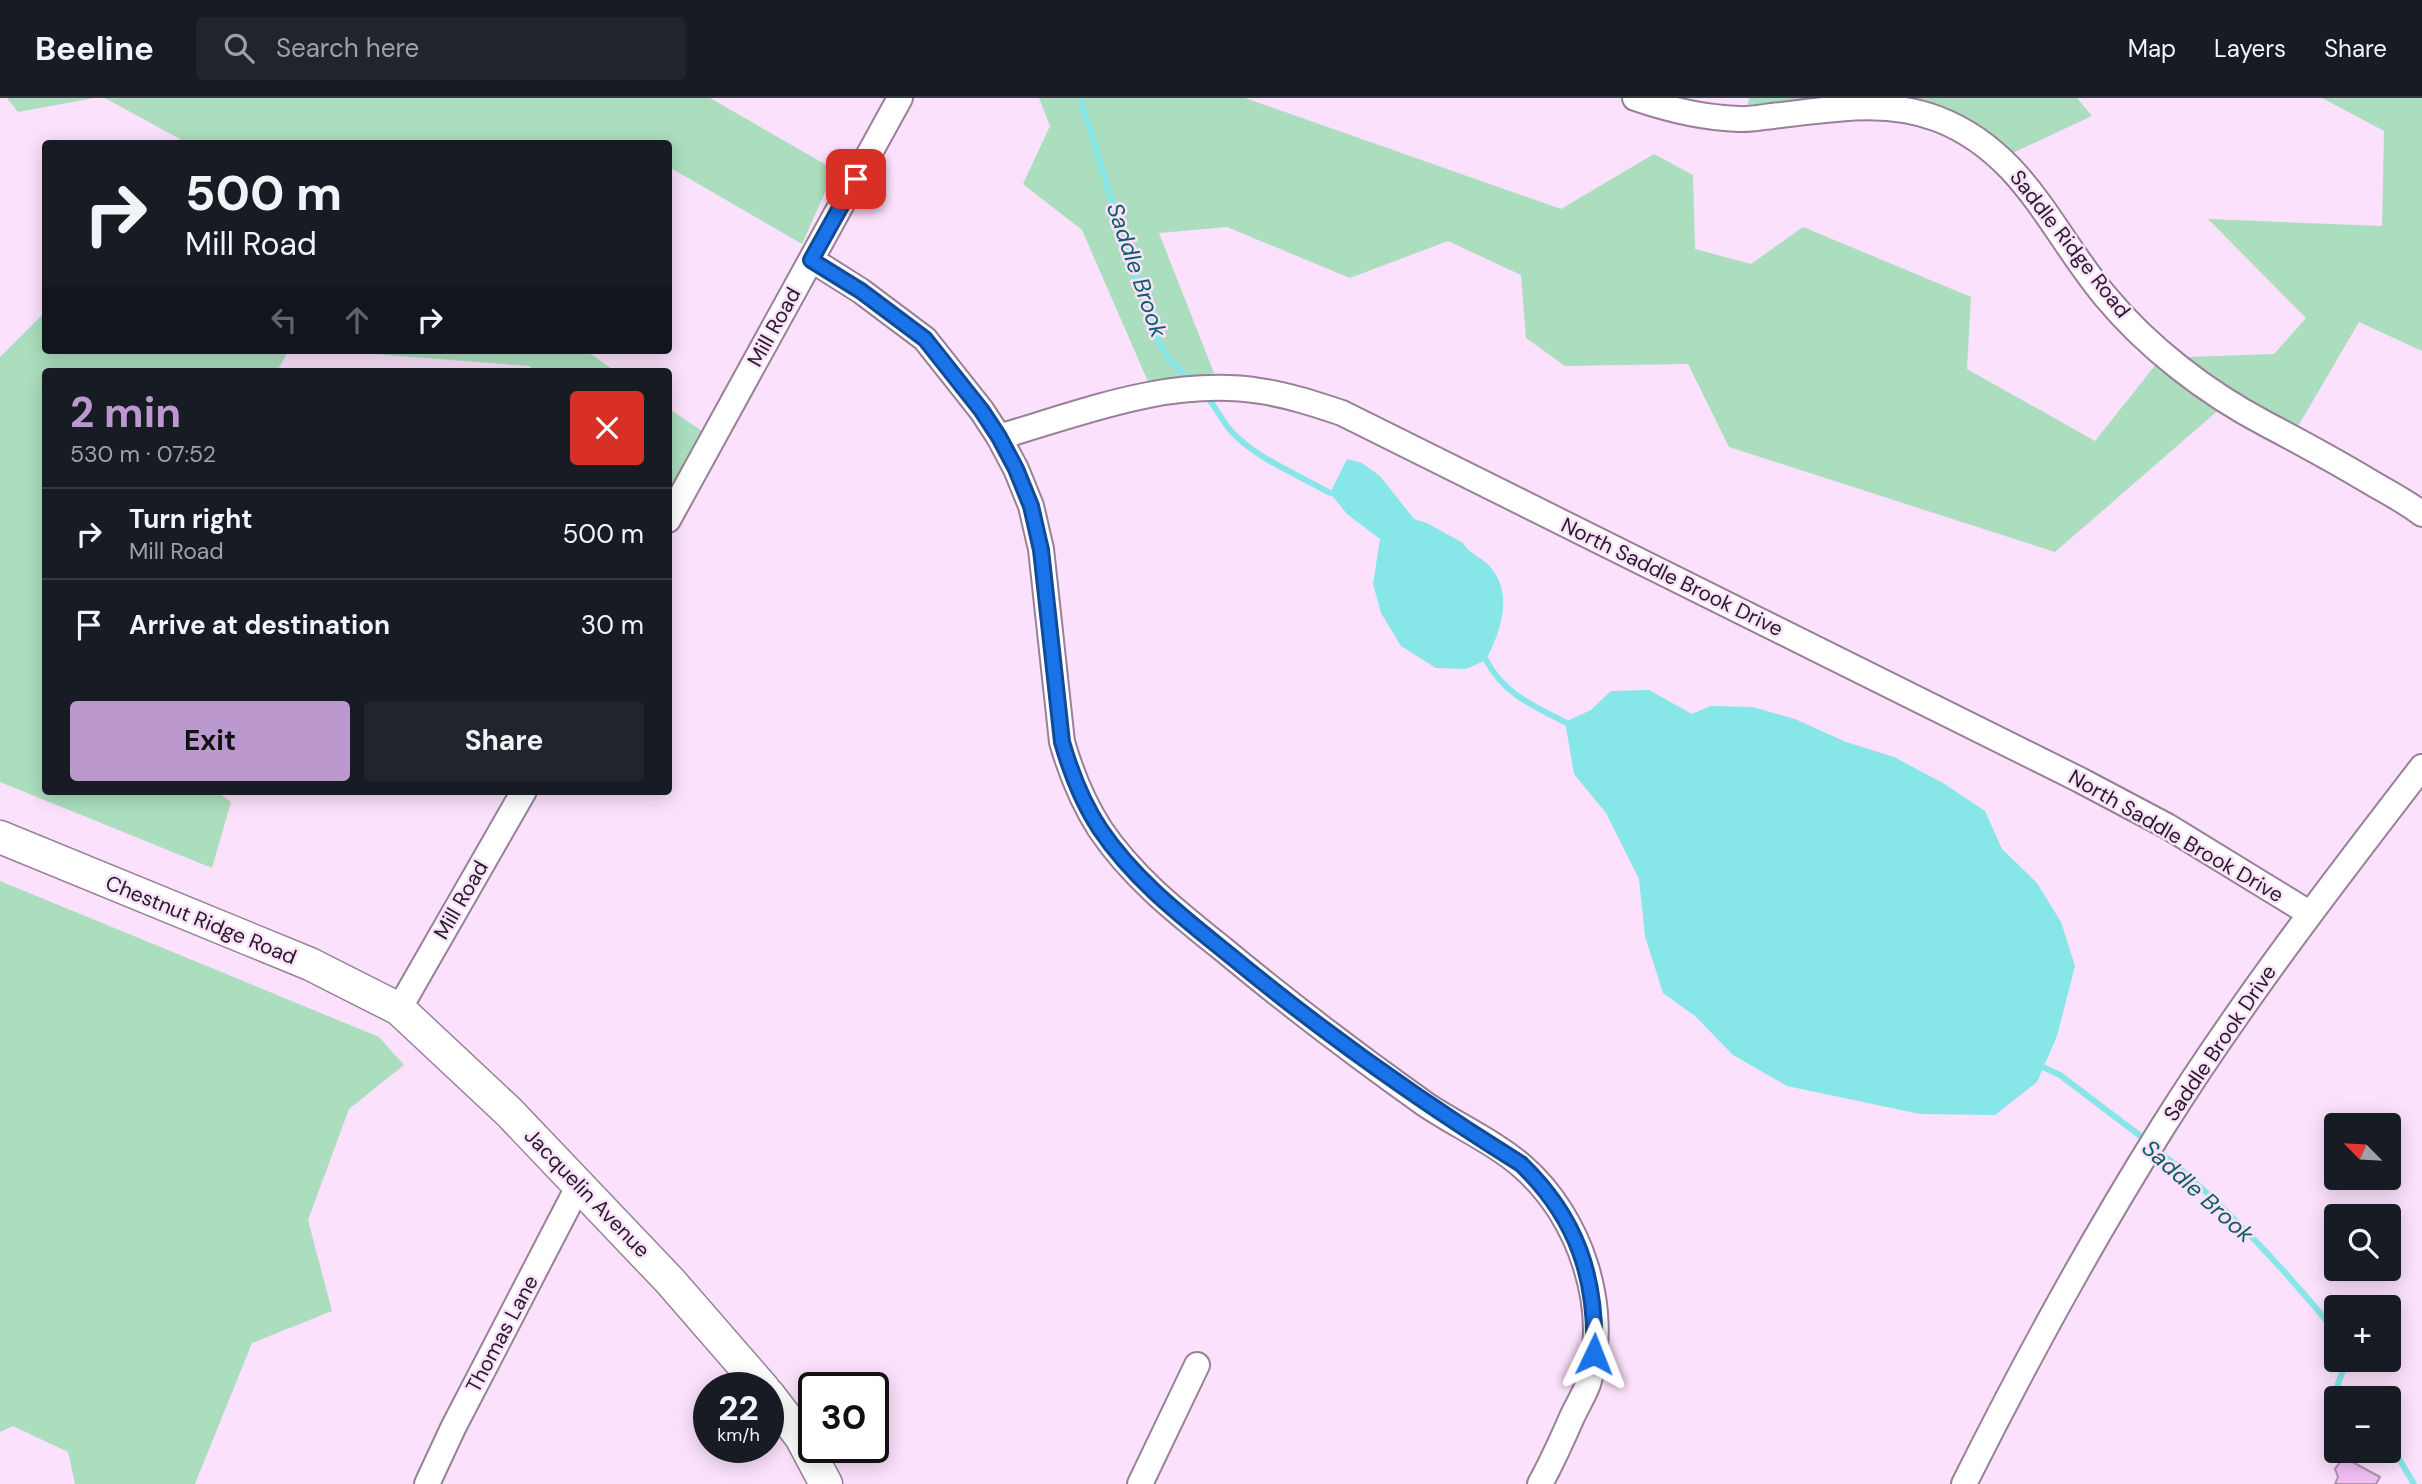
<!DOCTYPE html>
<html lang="en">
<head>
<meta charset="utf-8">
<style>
	:root { --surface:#171b24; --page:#20242c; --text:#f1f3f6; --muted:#9ea1a6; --line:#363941; --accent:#bb99ce }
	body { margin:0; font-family:"DM Sans",sans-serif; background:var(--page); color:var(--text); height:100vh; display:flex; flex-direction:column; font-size:26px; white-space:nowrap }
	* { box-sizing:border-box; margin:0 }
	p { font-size:23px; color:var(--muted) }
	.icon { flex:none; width:38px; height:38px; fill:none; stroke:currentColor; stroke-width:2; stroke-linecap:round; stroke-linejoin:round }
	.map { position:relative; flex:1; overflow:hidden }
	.drawer { position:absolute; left:42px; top:270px; width:630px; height:427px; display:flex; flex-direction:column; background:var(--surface); border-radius:7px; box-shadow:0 4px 18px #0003 }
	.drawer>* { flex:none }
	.guide { position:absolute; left:42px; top:42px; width:630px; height:214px; border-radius:7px; box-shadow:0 4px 18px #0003; background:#171b24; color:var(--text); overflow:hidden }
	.needle { width:46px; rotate:294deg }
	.controls { position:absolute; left:2324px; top:1015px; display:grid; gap:14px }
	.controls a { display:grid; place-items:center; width:77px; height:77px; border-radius:7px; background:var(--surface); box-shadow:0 4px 18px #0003; font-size:35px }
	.speed { position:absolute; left:693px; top:1274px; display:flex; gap:14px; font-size:35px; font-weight:700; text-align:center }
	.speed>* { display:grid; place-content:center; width:91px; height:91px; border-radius:50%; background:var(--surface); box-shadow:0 4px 18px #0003; line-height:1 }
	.speed small { font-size:18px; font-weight:400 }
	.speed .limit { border:4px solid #111; border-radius:10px; background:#fff; color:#111 }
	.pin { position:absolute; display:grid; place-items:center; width:60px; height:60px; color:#fff; margin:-30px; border-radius:14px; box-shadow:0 4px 10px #0006 }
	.me { position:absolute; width:77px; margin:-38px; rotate:2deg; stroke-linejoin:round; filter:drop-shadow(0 0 5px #0008) }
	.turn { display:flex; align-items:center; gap:24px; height:147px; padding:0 28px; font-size:32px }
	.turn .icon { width:91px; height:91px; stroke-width:2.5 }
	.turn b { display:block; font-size:49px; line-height:60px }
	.lanes { display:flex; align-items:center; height:66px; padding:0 28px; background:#0003; justify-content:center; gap:35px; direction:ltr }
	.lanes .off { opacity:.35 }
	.round { display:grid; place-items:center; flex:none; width:74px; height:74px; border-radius:7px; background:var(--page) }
	.head { display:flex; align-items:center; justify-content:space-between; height:119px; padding:0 28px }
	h1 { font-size:42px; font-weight:700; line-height:52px; color:var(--accent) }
	.action { display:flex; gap:14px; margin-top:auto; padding:14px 28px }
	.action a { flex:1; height:80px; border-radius:7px; background:var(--accent); color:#111; font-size:28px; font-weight:700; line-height:80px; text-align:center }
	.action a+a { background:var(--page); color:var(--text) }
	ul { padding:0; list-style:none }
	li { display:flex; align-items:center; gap:21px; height:91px; padding:0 28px; border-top:2px solid var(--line) }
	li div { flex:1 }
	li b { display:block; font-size:26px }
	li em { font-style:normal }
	header { display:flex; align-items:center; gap:42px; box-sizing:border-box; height:98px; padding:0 35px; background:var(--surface); border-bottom:2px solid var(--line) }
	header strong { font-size:33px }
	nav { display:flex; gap:38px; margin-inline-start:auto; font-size:24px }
	.search { width:490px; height:63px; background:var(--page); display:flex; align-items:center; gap:18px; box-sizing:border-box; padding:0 24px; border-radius:7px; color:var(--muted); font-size:26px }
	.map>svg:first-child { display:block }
	.green { fill:#abdebe }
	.water { fill:#86e6e8 }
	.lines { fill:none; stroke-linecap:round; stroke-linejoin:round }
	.stream { stroke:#86e6e8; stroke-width:6 }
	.building { fill:#f2bff5; stroke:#ae95af; stroke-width:2 }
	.minor-casing { stroke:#988099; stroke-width:28 }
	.major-casing { stroke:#988099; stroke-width:35 }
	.minor { stroke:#fff; stroke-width:24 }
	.major { stroke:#fff; stroke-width:32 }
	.route-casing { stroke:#114b97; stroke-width:18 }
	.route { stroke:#1a73e8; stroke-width:12 }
	.labels { text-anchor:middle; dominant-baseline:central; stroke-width:5; stroke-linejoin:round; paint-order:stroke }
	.street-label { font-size:21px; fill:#251c26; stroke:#fbe1fc }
	.water-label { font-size:23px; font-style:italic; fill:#0c6063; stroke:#fbe1fc }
</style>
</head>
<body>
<header>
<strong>Beeline</strong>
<div class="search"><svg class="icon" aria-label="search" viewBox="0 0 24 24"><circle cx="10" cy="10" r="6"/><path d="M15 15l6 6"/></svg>Search here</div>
<nav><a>Map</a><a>Layers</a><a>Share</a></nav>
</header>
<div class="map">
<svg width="2422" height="1386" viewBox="0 0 2422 1386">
	<rect width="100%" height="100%" fill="#fbe1fc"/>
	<!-- green -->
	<g class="green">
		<polygon points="7,0 94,0 18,14"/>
		<polygon points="105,0 710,0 835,72 802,146 669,69 668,46 187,45"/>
		<polygon points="1039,0 1245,0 1561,111 1654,56 1693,77 1695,151 1751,166 1803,129 1971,199 1967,271 2095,343 2161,260 2274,256 2306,220 2208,121 2382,128 2384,33 2322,0 2422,0 2422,253 2359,224 2290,342 2222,309 2055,454 1729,349 1688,266 1565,268 1526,240 1521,177 1448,143 1350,180 1227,129 1159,135 1214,275 1149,286 1082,132 1023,86 1050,28"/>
		<polygon points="1749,0 2077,0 2092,18 2000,61 1914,5 1746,17"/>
		<polygon points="45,214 46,252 289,252 277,273 46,273 46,693 216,693 231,704 212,770 0,684 0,259"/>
		<polygon points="321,252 585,252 615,273 535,273 529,268"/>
		<polygon points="668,310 711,339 680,396 669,386"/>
		<polygon points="0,783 379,939 404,967 349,1011 308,1122 332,1213 252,1245 195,1386 75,1386 68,1354 13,1328 0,1334"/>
	</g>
	<!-- water -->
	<g class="water">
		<path d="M1347 361 1362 365 1380 378 1414 421 1427 425 1463 445C1469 456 1484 460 1491 470 1514 498 1500 534 1486 562L1466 571 1436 570 1401 548 1381 515 1373 486 1380 441 1347 416 1330 395Z"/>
		<polygon points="1649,592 1692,616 1711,608 1752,609 1795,621 1846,644 1894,659 1943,685 1985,713 2002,751 2037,785 2061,824 2075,868 2057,938 2037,984 1995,1017 1920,1016 1787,988 1733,957 1695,918 1663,895 1645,838 1639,781 1606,715 1574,676 1565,624 1591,612 1611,593"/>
	</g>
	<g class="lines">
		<!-- stream -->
		<g class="stream">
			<polyline points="1080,0 1143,202 1158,244 1170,262 1192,284"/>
			<path d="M1205 297C1216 308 1221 322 1231 333 1254 359 1300 378 1330 395"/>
			<path d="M1486 562C1503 595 1533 608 1565 624"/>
			<polyline points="2043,969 2060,977 2147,1043"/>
			<path d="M2155 1050C2222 1104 2282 1168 2336 1234"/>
			<polyline points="2345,1300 2336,1291 2347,1262"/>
			<polyline points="2389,1344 2414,1386"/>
		</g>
	</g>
	<!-- building -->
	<polygon class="building" points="2347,1361 2380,1379 2376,1386 2335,1386 2338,1379 2335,1371 2340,1364"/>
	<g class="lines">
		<defs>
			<g id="minor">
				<path d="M1635 0C1667 11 1705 20 1739 21 1752 22 1767 18 1781 17 1833 11 1887 1 1938 21 2023 54 2051 133 2105 198 2148 250 2207 295 2266 326 2302 345 2337 364 2372 385 2389 395 2407 404 2422 416"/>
				<path d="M812 162 861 193 925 241 982 313 999 339 1016 371 1031 408 1041 451 1062 644C1071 675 1082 703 1100 731 1133 780 1178 815 1224 852 1289 906 1356 957 1425 1006 1456 1027 1496 1045 1523 1069 1581 1120 1611 1211 1588 1286 1584 1297 1577 1308 1572 1319 1562 1342 1552 1364 1540 1386"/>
				<path d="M999 339C1084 314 1170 279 1260 293 1288 297 1315 306 1342 315L2080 682 2167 728 2309 815"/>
				<polyline points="668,422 900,0"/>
				<polyline points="399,911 524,693"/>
				<polyline points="427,1386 453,1330 579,1087"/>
				<polyline points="1140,1386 1197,1267"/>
				<path d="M1964 1386C2025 1264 2090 1145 2162 1030 2241 904 2332 786 2422 669"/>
			</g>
			<g id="major">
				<polyline points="0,739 310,866 399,911 509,1014 670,1183 763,1290"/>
				<polyline points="768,1296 801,1339 826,1386"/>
			</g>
		</defs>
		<!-- minor casing -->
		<use href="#minor" class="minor-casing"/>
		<!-- major casing -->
		<use href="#major" class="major-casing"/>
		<!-- minor -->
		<use href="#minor" class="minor"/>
		<!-- major -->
		<use href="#major" class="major"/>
	</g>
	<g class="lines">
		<defs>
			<path id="route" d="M856 81 811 162 861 193 925 241 982 313 999 339 1016 371 1031 408 1041 452 1062 644C1071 675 1082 704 1100 731 1135 783 1184 820 1232 859 1324 935 1420 1003 1521 1066 1577 1120 1597 1180 1594 1256"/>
		</defs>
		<!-- route casing -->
		<use href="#route" class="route-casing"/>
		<!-- route -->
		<use href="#route" class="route"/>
	</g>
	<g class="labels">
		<!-- street labels -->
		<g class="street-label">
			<text transform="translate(2070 146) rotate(52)">Saddle Ridge Road</text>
			<text transform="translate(774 229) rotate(-61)">Mill Road</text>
			<text transform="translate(1672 479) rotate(26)">North Saddle Brook Drive</text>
			<text transform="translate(2176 738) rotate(30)">North Saddle Brook Drive</text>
			<text transform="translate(461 802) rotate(-60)">Mill Road</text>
			<text transform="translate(201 822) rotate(22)">Chestnut Ridge Road</text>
			<text transform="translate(2220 945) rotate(-56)">Saddle Brook Drive</text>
			<text transform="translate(587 1095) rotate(46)">Jacquelin Avenue</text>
			<text transform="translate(502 1236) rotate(-62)">Thomas Lane</text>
		</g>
		<!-- water labels -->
		<g class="water-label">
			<text transform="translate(1137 172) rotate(71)">Saddle Brook</text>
			<text transform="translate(2198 1093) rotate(42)">Saddle Brook</text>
		</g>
	</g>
</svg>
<div class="controls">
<a><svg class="needle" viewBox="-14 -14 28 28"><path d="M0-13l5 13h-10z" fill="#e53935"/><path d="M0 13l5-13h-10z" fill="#9ea1a6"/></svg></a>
<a><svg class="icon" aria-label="search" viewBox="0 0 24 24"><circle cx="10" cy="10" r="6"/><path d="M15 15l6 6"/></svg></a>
<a>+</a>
<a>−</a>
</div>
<div class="speed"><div>22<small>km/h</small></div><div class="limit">30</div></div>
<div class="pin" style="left:856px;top:81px;background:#d93025"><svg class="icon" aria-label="arrive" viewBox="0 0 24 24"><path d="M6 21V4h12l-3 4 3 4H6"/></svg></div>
<svg class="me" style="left:1594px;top:1256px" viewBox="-20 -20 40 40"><path d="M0-17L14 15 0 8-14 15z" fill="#1a73e8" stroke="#fff" stroke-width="4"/></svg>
<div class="guide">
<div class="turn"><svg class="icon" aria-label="right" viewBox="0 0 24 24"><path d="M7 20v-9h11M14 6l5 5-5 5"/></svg><div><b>500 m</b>Mill Road</div></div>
<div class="lanes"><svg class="icon off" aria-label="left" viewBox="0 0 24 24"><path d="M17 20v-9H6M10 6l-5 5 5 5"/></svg><svg class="icon off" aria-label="ahead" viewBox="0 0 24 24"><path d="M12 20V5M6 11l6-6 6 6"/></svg><svg class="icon" aria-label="right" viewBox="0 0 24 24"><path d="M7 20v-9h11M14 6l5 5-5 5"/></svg></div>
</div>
<section class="drawer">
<div class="head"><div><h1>2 min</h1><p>530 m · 07:52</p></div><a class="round" style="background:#d93025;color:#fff"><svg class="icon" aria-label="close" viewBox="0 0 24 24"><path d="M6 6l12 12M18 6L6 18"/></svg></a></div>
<ul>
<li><svg class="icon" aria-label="right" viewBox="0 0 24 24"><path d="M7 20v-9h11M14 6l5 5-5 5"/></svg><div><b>Turn right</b><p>Mill Road</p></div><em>500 m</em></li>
<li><svg class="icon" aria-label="arrive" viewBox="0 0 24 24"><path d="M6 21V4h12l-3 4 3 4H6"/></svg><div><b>Arrive at destination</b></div><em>30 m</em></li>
</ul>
<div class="action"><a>Exit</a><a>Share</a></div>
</section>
</div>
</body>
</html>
